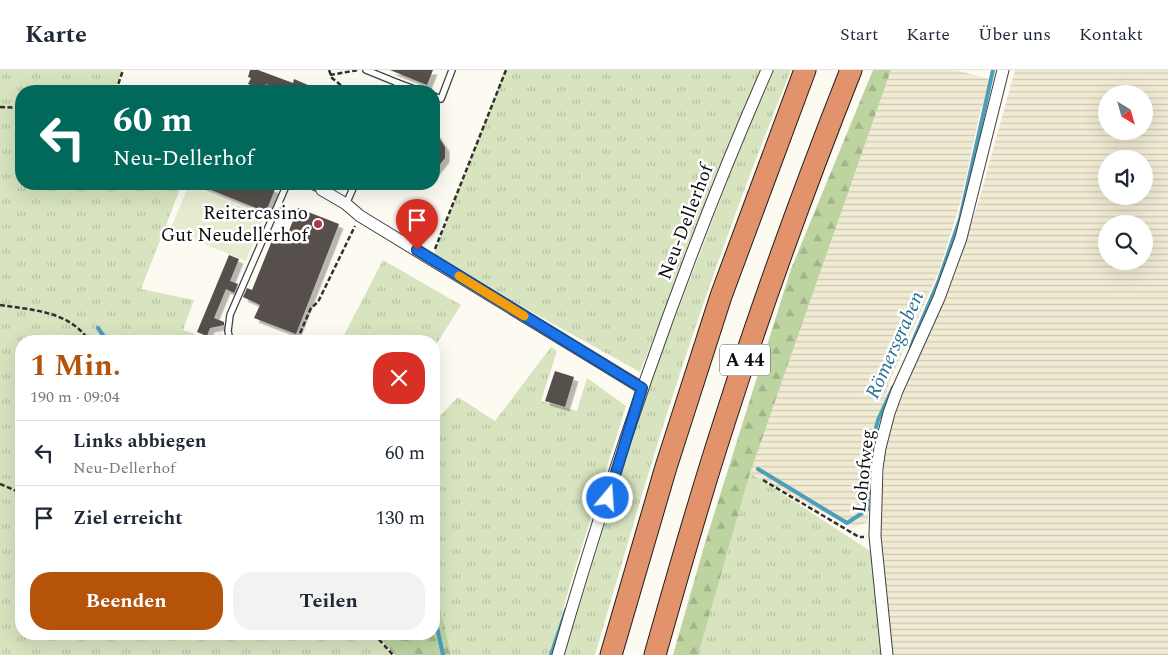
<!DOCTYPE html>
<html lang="de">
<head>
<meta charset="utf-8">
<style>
	:root { --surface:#fff; --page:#f2f2f3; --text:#1f2937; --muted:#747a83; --line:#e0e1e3; --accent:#b45309 }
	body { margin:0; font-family:Spectral,serif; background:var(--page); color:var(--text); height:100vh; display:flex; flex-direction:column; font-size:19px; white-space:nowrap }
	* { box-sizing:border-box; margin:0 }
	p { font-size:16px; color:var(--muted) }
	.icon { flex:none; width:28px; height:28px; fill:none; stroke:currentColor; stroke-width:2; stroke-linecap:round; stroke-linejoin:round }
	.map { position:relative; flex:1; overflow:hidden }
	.details { position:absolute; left:15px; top:265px; width:425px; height:305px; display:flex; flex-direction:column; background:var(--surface); border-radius:20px; box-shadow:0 5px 20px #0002 }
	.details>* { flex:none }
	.banner { position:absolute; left:15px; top:15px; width:425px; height:105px; border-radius:20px; box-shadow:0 5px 20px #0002; background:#00695c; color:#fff; overflow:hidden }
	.needle { width:32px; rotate:143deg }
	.fabs { position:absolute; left:1098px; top:15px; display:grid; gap:10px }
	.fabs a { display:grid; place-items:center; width:55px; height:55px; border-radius:50%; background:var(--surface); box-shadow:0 5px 20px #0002; font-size:25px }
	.pin { position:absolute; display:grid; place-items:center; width:42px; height:42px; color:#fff; margin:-51px -21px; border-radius:50% 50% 50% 0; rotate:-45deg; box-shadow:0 0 5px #0007 }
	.pin .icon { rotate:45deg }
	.me { position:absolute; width:55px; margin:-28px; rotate:18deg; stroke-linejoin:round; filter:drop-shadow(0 0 4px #0008) }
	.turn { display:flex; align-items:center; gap:18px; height:105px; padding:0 15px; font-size:22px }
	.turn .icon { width:65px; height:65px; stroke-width:2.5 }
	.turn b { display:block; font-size:35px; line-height:42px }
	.round { display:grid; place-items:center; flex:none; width:52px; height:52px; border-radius:20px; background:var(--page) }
	.summary { display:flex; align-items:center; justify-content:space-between; height:85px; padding:0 15px }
	h1 { font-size:30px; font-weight:700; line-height:38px; color:var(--accent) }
	.cta { display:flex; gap:10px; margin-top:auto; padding:10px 15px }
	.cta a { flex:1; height:58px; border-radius:20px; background:var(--accent); color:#fff; font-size:20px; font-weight:700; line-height:58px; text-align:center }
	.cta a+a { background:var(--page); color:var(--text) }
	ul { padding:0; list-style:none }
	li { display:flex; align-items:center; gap:15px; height:65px; padding:0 15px; border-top:1px solid var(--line) }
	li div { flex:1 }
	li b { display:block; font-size:19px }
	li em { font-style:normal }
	header { display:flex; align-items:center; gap:30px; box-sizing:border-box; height:70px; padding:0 25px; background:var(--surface); border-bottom:1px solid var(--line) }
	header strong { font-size:24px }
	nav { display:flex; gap:28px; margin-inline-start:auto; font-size:18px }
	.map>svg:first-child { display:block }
	.farmland { fill:url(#farmland-rules); fill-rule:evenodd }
	.grass { fill:url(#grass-tufts) }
	.forest { fill:url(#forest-firs) }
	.pitch { fill:#e6eccf }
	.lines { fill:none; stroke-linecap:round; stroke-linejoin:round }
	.stream { stroke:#4c9ebd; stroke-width:4 }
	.building { fill:#564f4c; filter:url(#shadow) }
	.service-casing { stroke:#414141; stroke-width:8 }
	.minor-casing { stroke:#414141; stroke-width:13 }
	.motorway-casing { stroke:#1f1f1f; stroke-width:23 }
	.path { stroke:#303030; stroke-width:2.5; stroke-dasharray:5 2.5; stroke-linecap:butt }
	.service { stroke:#fff; stroke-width:5.5 }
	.minor { stroke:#fff; stroke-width:11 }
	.motorway { stroke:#e2936b; stroke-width:21 }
	.route-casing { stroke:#114b97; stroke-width:12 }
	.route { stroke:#1a73e8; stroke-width:9 }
	.slow { stroke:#f59e0b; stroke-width:9 }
	.poi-dot { fill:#ae374b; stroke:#fff; stroke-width:2 }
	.labels { text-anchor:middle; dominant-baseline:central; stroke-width:5; stroke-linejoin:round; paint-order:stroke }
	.shield { fill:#fff; stroke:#565656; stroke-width:1 }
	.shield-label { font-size:18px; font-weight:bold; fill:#0e0e0e }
	.poi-label { font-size:19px; fill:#0e0e0e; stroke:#fff; text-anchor:end }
	.street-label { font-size:19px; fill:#0e0e0e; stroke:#fff }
	.water-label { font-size:20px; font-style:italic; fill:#277091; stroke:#fff }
</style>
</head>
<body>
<header>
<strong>Karte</strong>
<nav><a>Start</a><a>Karte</a><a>Über uns</a><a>Kontakt</a></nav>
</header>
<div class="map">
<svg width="1168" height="585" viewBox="0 0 1168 585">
	<defs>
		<pattern id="farmland-rules" width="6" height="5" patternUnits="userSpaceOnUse" patternTransform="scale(1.25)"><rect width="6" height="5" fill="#f1ebd4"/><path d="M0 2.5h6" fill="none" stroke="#cdc8b5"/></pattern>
		<pattern id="grass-tufts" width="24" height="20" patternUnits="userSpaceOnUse" patternTransform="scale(1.25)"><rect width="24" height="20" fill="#d7e4bf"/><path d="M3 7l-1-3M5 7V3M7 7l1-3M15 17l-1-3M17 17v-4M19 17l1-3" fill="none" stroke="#b7c2a3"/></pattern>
		<pattern id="forest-firs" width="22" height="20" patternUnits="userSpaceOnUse" patternTransform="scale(1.25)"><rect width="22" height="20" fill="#bdd3a0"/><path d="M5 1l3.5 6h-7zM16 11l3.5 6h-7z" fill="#a1b489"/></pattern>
		<filter id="shadow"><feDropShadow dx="4.5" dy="4.5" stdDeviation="0" flood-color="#0004"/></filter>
	</defs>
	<rect width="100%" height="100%" fill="#fdfaf2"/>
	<!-- farmland -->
	<g class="farmland">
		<polygon points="891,0 956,0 993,10 980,42 961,130 939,201 891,308 872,373 868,452 853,458 757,407 870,481 883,585 698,585 750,403"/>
		<path d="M1015 0H1168V585H891L880 456 885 386 891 352 956 202 979 130ZM1106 24H1144V61H1106ZM1106 89H1144V126H1106ZM1106 154H1144V191H1106Z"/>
	</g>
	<!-- grass -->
	<g class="grass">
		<polygon points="0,0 122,0 115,21 21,21 21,114 182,114 141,219 194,230 183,260 195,264 191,271 21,271 21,564 372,564 391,585 0,585"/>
		<polygon points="505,0 763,0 726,85 640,302 433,187"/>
		<path d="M773 0H791C747 109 707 219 671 331 644 415 620 500 595 585H564L647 321 734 94Z"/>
		<polygon points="383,190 461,235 434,278 434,271 341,271"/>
		<polygon points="551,277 557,281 541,331 577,341 587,308 626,336 572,508 550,585 451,585 434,510 434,342 440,346 458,327 495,351"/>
		<polygon points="750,403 870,481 882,585 698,585"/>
	</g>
	<!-- forest -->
	<g class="forest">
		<polygon points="873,0 891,0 750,403 698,585 673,585 705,473 791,199"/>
		<polygon points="434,510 451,585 395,585 376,564 434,564"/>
	</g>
	<!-- pitch -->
	<polygon class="pitch" points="189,115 265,145 246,191 170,160"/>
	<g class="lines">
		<!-- stream -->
		<g class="stream">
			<polyline points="98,258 107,271"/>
			<polyline points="911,276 939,210 960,149 993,0"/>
			<polyline points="758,399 847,453 867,440 870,381 878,350 893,317"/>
			<polyline points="434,543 443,585"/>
			<polyline points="551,585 566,540"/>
		</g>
	</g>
	<!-- building -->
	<g class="building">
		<polygon points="250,0 258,0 293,13 294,9 322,21 284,21 266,14 264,20 248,14 251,8 248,7"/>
		<polygon points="390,0 433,0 427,15"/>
		<polygon points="434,60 445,77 445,88 434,102"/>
		<polygon points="196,114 262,114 275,119 266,142"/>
		<polygon points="298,138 339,154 296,264 254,248 260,235 243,227 247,218 252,220 273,168 284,173"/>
		<polygon points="229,185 239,189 230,211 238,214 234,223 226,219 214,248 224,252 224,255 210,258 207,266 197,262"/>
		<polygon points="555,301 574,307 565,337 545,331"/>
	</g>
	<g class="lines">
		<defs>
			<g id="service">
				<polyline points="366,0 398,13"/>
				<polyline points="395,21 398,13 420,21"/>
				<polyline points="434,26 441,29 452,0"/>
				<polyline points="307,114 322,120"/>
				<polyline points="346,134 355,114"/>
				<polyline points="230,271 228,261 230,245 287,114"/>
			</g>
			<g id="minor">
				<polyline points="322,120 346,134 360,146 642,318"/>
				<path d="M558 585C616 386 684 189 767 0"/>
				<polyline points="887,585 875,466 877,398 880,378 889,343 897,321 939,228 961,168 1003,0"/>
			</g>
			<g id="motorway">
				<polyline points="611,585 666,397 721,226 805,0"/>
				<path d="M655 585C677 507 699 430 724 353 762 234 805 116 851 0"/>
			</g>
		</defs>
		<!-- service casing -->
		<use href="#service" class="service-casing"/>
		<!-- minor casing -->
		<use href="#minor" class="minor-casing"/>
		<!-- motorway casing -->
		<use href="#motorway" class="motorway-casing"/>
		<!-- path -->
		<g class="path">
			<polyline points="329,0 332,8 348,21"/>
			<polyline points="330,5 358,0"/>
			<polyline points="116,21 123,0"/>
			<polyline points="0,37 21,38"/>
			<polyline points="435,179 506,0"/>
			<path d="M0 235C32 240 70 241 89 271"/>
			<polyline points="297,270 311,238 318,232 355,156"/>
			<polyline points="206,271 220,265"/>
			<polyline points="763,410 859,467 864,467"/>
			<polyline points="0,414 21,423"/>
			<polyline points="374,564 393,585"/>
		</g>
		<!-- service -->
		<use href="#service" class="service"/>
		<!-- minor -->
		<use href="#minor" class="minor"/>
		<!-- motorway -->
		<use href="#motorway" class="motorway"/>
	</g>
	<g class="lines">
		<defs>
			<polyline id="route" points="417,180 642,318 608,428"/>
		</defs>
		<!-- route casing -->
		<use href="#route" class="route-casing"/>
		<!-- route -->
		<use href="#route" class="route"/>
		<!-- slow -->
		<polyline class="slow" points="459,206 524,246"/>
	</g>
	<!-- markers -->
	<circle class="poi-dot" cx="318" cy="154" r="5"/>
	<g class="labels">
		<!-- shield labels -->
		<rect class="shield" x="720" y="274.5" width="50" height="31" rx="4"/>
		<g class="shield-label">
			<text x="745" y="290">A 44</text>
		</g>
		<!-- poi labels -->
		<g class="poi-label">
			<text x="308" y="143">Reitercasino<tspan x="308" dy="22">Gut Neudellerhof</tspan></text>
		</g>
		<!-- street labels -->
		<g class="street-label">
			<text transform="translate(686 152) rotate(-69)">Neu-Dellerhof</text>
			<text transform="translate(864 401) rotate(-84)">Lohofweg</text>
		</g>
		<!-- water labels -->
		<g class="water-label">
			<text transform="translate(895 275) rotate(-66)">Römersgraben</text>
		</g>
	</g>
</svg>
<div class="fabs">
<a><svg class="needle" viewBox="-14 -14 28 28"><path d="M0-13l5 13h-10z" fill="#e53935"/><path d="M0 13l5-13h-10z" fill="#747a83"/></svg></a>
<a><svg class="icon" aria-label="sound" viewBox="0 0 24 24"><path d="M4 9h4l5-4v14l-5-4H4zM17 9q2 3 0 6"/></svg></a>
<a><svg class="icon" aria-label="search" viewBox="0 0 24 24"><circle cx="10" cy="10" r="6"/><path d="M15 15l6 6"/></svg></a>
</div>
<div class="pin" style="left:417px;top:180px;background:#d93025"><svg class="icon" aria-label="arrive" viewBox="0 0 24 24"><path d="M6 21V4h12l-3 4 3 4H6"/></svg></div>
<svg class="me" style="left:608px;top:428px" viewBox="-20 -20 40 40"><circle r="17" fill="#1a73e8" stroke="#fff" stroke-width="3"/><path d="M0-11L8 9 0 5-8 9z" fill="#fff"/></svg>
<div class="banner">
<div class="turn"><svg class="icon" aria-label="left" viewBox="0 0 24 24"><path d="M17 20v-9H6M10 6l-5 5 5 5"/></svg><div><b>60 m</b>Neu-Dellerhof</div></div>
</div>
<section class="details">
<div class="summary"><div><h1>1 Min.</h1><p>190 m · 09:04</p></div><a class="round" style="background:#d93025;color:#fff"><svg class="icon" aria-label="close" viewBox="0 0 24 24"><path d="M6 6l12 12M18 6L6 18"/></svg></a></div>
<ul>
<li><svg class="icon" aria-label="left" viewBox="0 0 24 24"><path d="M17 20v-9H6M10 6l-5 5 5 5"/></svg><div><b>Links abbiegen</b><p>Neu-Dellerhof</p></div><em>60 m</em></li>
<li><svg class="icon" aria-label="arrive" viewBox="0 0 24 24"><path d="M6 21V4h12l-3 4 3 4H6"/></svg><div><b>Ziel erreicht</b></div><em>130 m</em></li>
</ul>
<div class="cta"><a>Beenden</a><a>Teilen</a></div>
</section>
</div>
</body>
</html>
